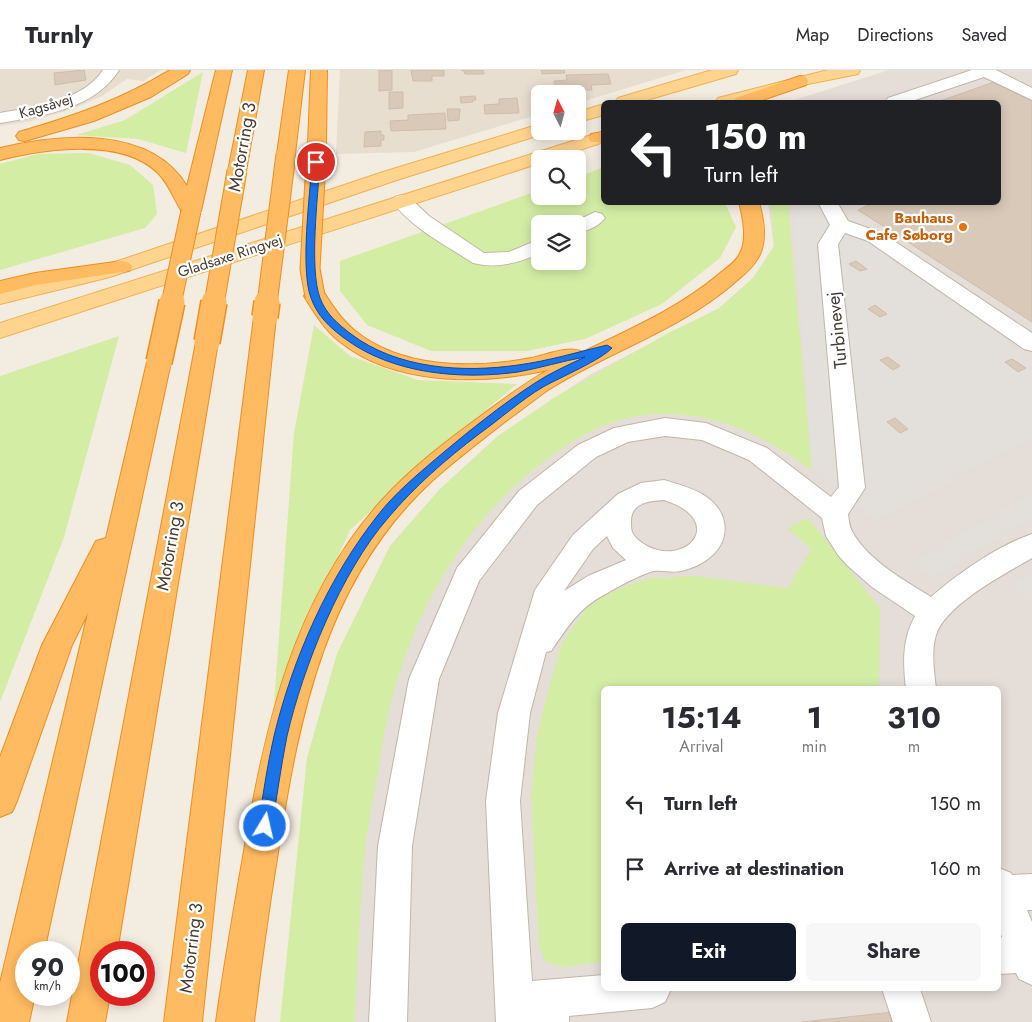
<!DOCTYPE html>
<html lang="en">
<head>
<meta charset="utf-8">
<style>
	:root { --surface:#fff; --page:#f7f7f7; --text:#2b2b33; --muted:#7c7c81; --line:#e1e1e2; --accent:#111827 }
	body { margin:0; font-family:Jost,sans-serif; background:var(--page); color:var(--text); height:100vh; display:flex; flex-direction:column; font-size:19px; white-space:nowrap }
	* { box-sizing:border-box; margin:0 }
	p { font-size:16px; color:var(--muted) }
	.icon { flex:none; width:28px; height:28px; fill:none; stroke:currentColor; stroke-width:2; stroke-linecap:round; stroke-linejoin:round }
	.map { position:relative; flex:1; overflow:hidden }
	.details { position:absolute; left:601px; top:616px; width:400px; height:305px; display:flex; flex-direction:column; background:var(--surface); border-radius:8px; box-shadow:0 2px 12px #0003 }
	.details>* { flex:none }
	.hud { position:absolute; left:601px; top:30px; width:400px; height:105px; border-radius:8px; box-shadow:0 2px 12px #0003; background:#202124; color:#fff; overflow:hidden }
	.needle { width:32px; rotate:354deg }
	.buttons { position:absolute; left:531px; top:15px; display:grid; gap:10px }
	.buttons a { display:grid; place-items:center; width:55px; height:55px; border-radius:8px; background:var(--surface); box-shadow:0 2px 12px #0003; font-size:25px }
	.speed { position:absolute; left:15px; top:871px; display:flex; gap:10px; font-size:25px; font-weight:700; text-align:center }
	.speed>* { display:grid; place-content:center; width:65px; height:65px; border-radius:50%; background:var(--surface); box-shadow:0 2px 12px #0003; line-height:1 }
	.speed small { font-size:12px; font-weight:400 }
	.speed .limit { border:8px solid #d22; background:#fff; color:#111 }
	.pin { position:absolute; display:grid; place-items:center; width:42px; height:42px; color:#fff; margin:-21px; border:2px solid #fff; border-radius:50%; box-shadow:0 1px 5px #0007 }
	.me { position:absolute; width:55px; margin:-28px; rotate:9deg; stroke-linejoin:round; filter:drop-shadow(0 0 4px #0008) }
	.turn { display:flex; align-items:center; gap:18px; height:105px; padding:0 20px; font-size:22px }
	.turn .icon { width:65px; height:65px; stroke-width:2.5 }
	.turn b { display:block; font-size:35px; line-height:42px }
	.eta { display:flex; justify-content:space-evenly; align-items:center; height:85px; text-align:center }
	.eta b { font-size:30px; font-weight:700; line-height:35px }
	.action { display:flex; gap:10px; margin-top:auto; padding:10px 20px }
	.action a { flex:1; height:58px; border-radius:8px; background:var(--accent); color:#fff; font-size:20px; font-weight:700; line-height:58px; text-align:center }
	.action a+a { background:var(--page); color:var(--text) }
	ul { padding:0; list-style:none }
	li { display:flex; align-items:center; gap:15px; height:65px; padding:0 20px }
	li div { flex:1 }
	li b { display:block; font-size:19px }
	li em { font-style:normal }
	header { display:flex; align-items:center; gap:30px; box-sizing:border-box; height:70px; padding:0 25px; background:var(--surface); border-bottom:1px solid var(--line) }
	header strong { font-size:24px }
	nav { display:flex; gap:28px; margin-inline-start:auto; font-size:18px }
	.map>svg:first-child { display:block }
	.residential { fill:#e8decf }
	.industrial { fill:#e5ddd7; fill-rule:evenodd }
	.green { fill:#d3eda5; fill-rule:evenodd }
	.parking { fill:#e3dfdb }
	.building { fill:#d9c9b9; stroke:#d1bda8 }
	.lines { fill:none; stroke-linecap:round; stroke-linejoin:round }
	.minor-casing { stroke:#c2b6a6; stroke-width:2 }
	.major-casing { stroke:#f1b251; stroke-width:2 }
	.highway-casing { stroke:#ef8e1f; stroke-width:2 }
	.minor { fill:#fff; fill-rule:evenodd }
	.major { fill:#ffd48f; fill-rule:evenodd }
	.highway { fill:#ffbb61; fill-rule:evenodd }
	.highway-bridge-far1-casing { stroke:#ef8e1f; stroke-width:21; stroke-linecap:butt }
	.highway-bridge-casing { stroke:#ef8e1f; stroke-width:28; stroke-linecap:butt }
	.highway-bridge-far1 { stroke:#ffbb61; stroke-width:19 }
	.highway-bridge { stroke:#ffbb61; stroke-width:25 }
	.route { fill:#1a73e8; stroke:#114b97 }
	.food-dot { fill:#e8710a; stroke:#fff; stroke-width:2 }
	.labels { text-anchor:middle; dominant-baseline:central; stroke-width:4.5; stroke-linejoin:round; paint-order:stroke }
	.far-street-label { font-size:15px; fill:#453c32; stroke:#fff }
	.far-food-label { font-size:15px; font-weight:bold; fill:#c56008; stroke:#fff; text-anchor:end }
	.street-label { font-size:18px; fill:#453c32; stroke:#fff }
</style>
</head>
<body>
<header>
<strong>Turnly</strong>
<nav><a>Map</a><a>Directions</a><a>Saved</a></nav>
</header>
<div class="map">
<svg width="1032" height="952" viewBox="0 0 1032 952">
	<rect width="100%" height="100%" fill="#f3ece1"/>
	<!-- residential -->
	<g class="residential">
		<polygon points="0,0 161,0 143,11 127,9 102,26 73,39 32,51 0,56"/>
		<polygon points="340,0 686,0 578,33 578,24 540,24 540,44 414,82 336,84"/>
	</g>
	<!-- industrial -->
	<path class="industrial" d="M889 0H1032V952H286L307 688 337 584 390 476 440 419 498 366 591 304 718 239 753 208 774 176 768 133 999 132V32H788ZM604 619H999V919H604Z"/>
	<!-- green -->
	<g class="green">
		<polygon points="203,2 186,83 138,69 76,65 125,50"/>
		<polygon points="89,83 130,95 153,115 157,144 145,158 0,200 0,94 38,84"/>
		<path d="M604 97V132L725 133 736 157 720 188 662 234 585 269 527 281H431L367 255 340 221V191L540 120V126H578V107ZM540 154H578V191H540Z"/>
		<path d="M769 133H788L812 400C765 367 720 343 661 344 616 345 584 362 549 388 463 451 410 546 387 649 383 667 381 685 378 703 372 735 365 769 363 802 359 852 357 902 355 952H280L307 688 337 584 390 476 440 419 498 366 555 327 670 262 718 239 753 208 774 176 772 142Z"/>
		<polygon points="314,255 350,286 418,310 517,314 432,385 350,460 301,568 274,634 294,363"/>
		<polygon points="119,266 64,467 0,632 0,306"/>
		<polygon points="808,448 880,538 879,619 604,619 604,892 563,897 546,892 539,877 531,726 537,666 550,614 562,573 586,539 604,526 628,515 650,508 694,506 788,518 811,479 787,458"/>
	</g>
	<!-- parking -->
	<g class="parking">
		<polygon points="793,133 829,133 879,181 1000,265 1032,298 1032,368 875,452 812,397"/>
		<polygon points="1032,423 1032,448 931,508 912,491"/>
		<polygon points="1032,501 1032,529 1028,531 1010,515"/>
	</g>
	<!-- building -->
	<g class="building">
		<polygon points="84,0 86,10 55,15 54,3"/>
		<polygon points="379,0 392,0 392,20 379,21"/>
		<polygon points="411,0 444,0 444,6 432,6 432,11 413,11"/>
		<polygon points="461,0 483,0 484,4 465,4 464,1"/>
		<polygon points="541,0 564,0 565,3 542,4"/>
		<polygon points="608,4 611,14 591,15 592,20 576,20 577,24 550,24 549,18 556,18 554,11 567,10 566,5"/>
		<polygon points="994,12 1032,31 1032,252 858,140 875,132 999,132 999,32 937,32"/>
		<polygon points="389,22 403,22 403,38 389,39"/>
		<polygon points="475,26 476,30 473,30 473,32 461,33 460,27"/>
		<polygon points="517,28 519,43 485,44 484,35 499,34 499,29"/>
		<polygon points="447,39 460,39 459,50 448,51"/>
		<polygon points="445,43 446,59 391,61 390,51 408,50 408,45"/>
		<polygon points="381,61 381,65 384,65 384,70 381,70 381,76 364,77 365,62"/>
		<polygon points="856,191 867,199 860,201 849,194"/>
		<polygon points="875,235 887,244 880,247 868,239"/>
		<polygon points="888,287 900,296 893,300 880,290"/>
		<polygon points="1012,289 1026,298 1018,302 1005,292"/>
		<polygon points="895,348 908,359 900,363 887,352"/>
		<polygon points="893,942 896,952 802,952"/>
	</g>
	<g class="lines">
		<defs>
			<g id="minor">
				<path d="M103 0H119C95 39 42 46 0 53V43C34 37 83 31 103 0Z"/>
				<polygon points="972,0 996,0 1032,18 1032,30 984,7 909,32 885,32 888,28"/>
				<path d="M402 125 409 127 429 146 484 183 509 182 540 169V183C519 193 496 199 473 193 446 175 411 158 392 131L395 127Z"/>
				<path d="M818 132H837L848 151 882 163 1032 263V281L1024 279 868 171 845 163 838 174 865 418 848 444C849 450 849 457 853 463 869 491 904 510 931 527 957 504 999 475 1032 464V488C1005 504 946 534 936 565 931 582 934 601 936 619H906C903 592 902 570 915 546L872 517 848 496 838 485 826 466 822 448 749 390 702 370 665 366 628 372 596 387 537 435 479 511 439 609 412 776 407 952H369L378 776 409 609 457 498 519 421 578 375 614 358 665 348 706 353 767 378 831 427 839 417 818 174 830 155Z"/>
				<path d="M595 142 602 144 605 148C599 156 587 161 578 163V154H570Z"/>
				<path d="M664 410C687 417 718 424 724 452 729 479 704 496 681 501 672 503 663 500 654 501 644 503 619 516 609 522 578 538 570 554 551 581L546 582 530 643 520 731 532 911 604 905V919H671L665 932 652 938 569 946V952H496L486 731 498 643 535 520 573 465 618 424 641 413ZM664 430C727 450 688 497 647 476 642 473 636 469 633 464 631 461 631 456 631 453 630 433 648 431 664 430ZM607 466 613 478 626 490 588 506 564 521 593 479Z"/>
				<polygon points="999,798 1011,803 1012,805 1032,804 1032,840 1027,840 1032,852 1032,915 1019,909 1016,903 999,904 999,868 1002,867 999,859"/>
				<polygon points="882,919 920,919 931,952 893,952"/>
			</g>
			<g id="major">
				<polygon points="712,0 738,0 736,4 640,32 615,32 618,28"/>
				<polygon points="828,0 860,0 858,4 803,15 741,32 715,32 718,28"/>
				<polygon points="604,34 604,45 578,52 578,42"/>
				<polygon points="540,54 540,61 547,61 546,63 397,110 110,207 0,234 0,220 97,198 383,102"/>
				<polygon points="604,61 604,72 552,89 540,89 540,93 0,268 0,253"/>
			</g>
			<g id="highway">
				<path d="M170 0H190L188 4 151 27 94 51 25 71 19 70 16 66 19 62C74 46 121 30 170 0Z"/>
				<path d="M216 0H232L201 141 198 145 191 147 184 145C175 132 170 115 158 103 122 67 45 79 0 90V78C60 64 150 55 187 116Z"/>
				<polygon points="248,0 264,0 246,101 244,105 237,107 230,105 228,101"/>
				<polygon points="289,0 305,0 295,84 293,88 286,90 279,88 277,84"/>
				<polygon points="311,0 327,0 326,73 323,77 317,78 311,77 308,73"/>
				<polygon points="800,6 806,7 808,11 806,15 757,32 733,32 736,28"/>
				<polygon points="604,62 604,72 591,72 588,68 591,64"/>
				<path d="M739 132H759C764 150 768 172 758 188 752 199 742 206 733 214 678 261 608 282 548 320 535 329 523 339 510 348 484 368 458 388 433 410 326 508 299 645 278 782 269 838 261 895 254 952H216C224 895 234 838 244 781 265 655 294 528 382 430 410 399 444 373 478 348 501 331 523 314 548 300 482 315 394 316 339 271 324 259 314 242 304 226L307 221 315 219 323 221C332 235 341 249 354 260 401 299 474 299 531 288 546 285 569 275 583 282 630 259 679 238 719 204 726 198 735 193 739 185 748 171 743 148 739 132Z"/>
				<polygon points="122,191 129,193 133,197 129,201 36,215 0,224 0,211 35,203"/>
				<polygon points="265,240 273,242 276,247 202,952 164,952 254,247 257,242"/>
				<polygon points="207,265 215,267 218,272 117,882 101,882 101,925 110,925 105,952 67,952 196,272 199,267"/>
				<polygon points="159,284 167,287 171,292 44,882 26,882 26,925 35,925 29,952 0,952 0,913 88,543 72,575 17,731 12,742 0,747 0,687 42,575 96,471 106,468 147,292 151,287"/>
			</g>
		</defs>
		<!-- minor casing -->
		<use href="#minor" class="minor-casing"/>
		<!-- major casing -->
		<use href="#major" class="major-casing"/>
		<!-- highway casing -->
		<use href="#highway" class="highway-casing"/>
		<!-- minor -->
		<use href="#minor" class="minor"/>
		<!-- major -->
		<use href="#major" class="major"/>
		<!-- highway -->
		<use href="#highway" class="highway"/>
		<defs>
			<g id="highway-bridge-far1">
				<polyline points="315,226 310,199 317,73"/>
				<polyline points="171,234 191,141"/>
				<polyline points="214,234 237,101"/>
				<polyline points="267,234 286,84"/>
			</g>
			<g id="highway-bridge">
				<polyline points="265,247 267,232"/>
				<polyline points="207,272 214,232"/>
				<polyline points="159,292 172,232"/>
			</g>
		</defs>
		<!-- highway-bridge-far1 casing -->
		<use href="#highway-bridge-far1" class="highway-bridge-far1-casing"/>
		<!-- highway-bridge casing -->
		<use href="#highway-bridge" class="highway-bridge-casing"/>
		<!-- highway-bridge-far1 -->
		<use href="#highway-bridge-far1" class="highway-bridge-far1"/>
		<!-- highway-bridge -->
		<use href="#highway-bridge" class="highway-bridge"/>
	</g>
	<!-- route -->
	<path class="route" d="M316 89 320 92C318 126 309 198 320 228 326 244 338 254 351 264 397 299 463 303 518 295 548 291 578 282 607 275L612 278C601 290 559 308 543 317 521 330 500 349 479 364 446 389 414 417 388 448 341 502 303 597 287 666 281 696 277 726 272 756L270 760 265 762 260 760 258 756C263 726 267 696 274 666 293 588 328 508 378 445 395 423 417 405 438 387 469 361 501 335 535 313 550 303 568 295 585 287 563 291 540 298 518 302 460 310 392 304 344 268 329 257 317 245 311 228 300 198 310 126 312 92Z"/>
	<!-- markers -->
	<circle class="food-dot" cx="963" cy="157" r="5"/>
	<g class="labels">
		<!-- far-street labels -->
		<g class="far-street-label">
			<text transform="translate(46 36) rotate(-16)">Kagsåvej</text>
			<text transform="translate(230 186) rotate(-18)">Gladsaxe Ringvej</text>
		</g>
		<!-- far-food labels -->
		<g class="far-food-label">
			<text x="953" y="148">Bauhaus<tspan x="953" dy="17">Cafe Søborg</tspan></text>
		</g>
		<!-- street labels -->
		<g class="street-label">
			<text transform="translate(242 77) rotate(-80)">Motorring 3</text>
			<text transform="translate(837 260) rotate(-96)">Turbinevej</text>
			<text transform="translate(170 476) rotate(-80)">Motorring 3</text>
			<text transform="translate(191 878) rotate(-83)">Motorring 3</text>
		</g>
	</g>
</svg>
<div class="buttons">
<a><svg class="needle" viewBox="-14 -14 28 28"><path d="M0-13l5 13h-10z" fill="#e53935"/><path d="M0 13l5-13h-10z" fill="#7c7c81"/></svg></a>
<a><svg class="icon" aria-label="search" viewBox="0 0 24 24"><circle cx="10" cy="10" r="6"/><path d="M15 15l6 6"/></svg></a>
<a><svg class="icon" aria-label="layers" viewBox="0 0 24 24"><path d="M12 4l9 5-9 5-9-5zM3 14l9 5 9-5"/></svg></a>
</div>
<div class="speed"><div>90<small>km/h</small></div><div class="limit">100</div></div>
<div class="pin" style="left:316px;top:92px;background:#d93025"><svg class="icon" aria-label="arrive" viewBox="0 0 24 24"><path d="M6 21V4h12l-3 4 3 4H6"/></svg></div>
<svg class="me" style="left:265px;top:756px" viewBox="-20 -20 40 40"><circle r="17" fill="#1a73e8" stroke="#fff" stroke-width="3"/><path d="M0-11L8 9 0 5-8 9z" fill="#fff"/></svg>
<div class="hud">
<div class="turn"><svg class="icon" aria-label="left" viewBox="0 0 24 24"><path d="M17 20v-9H6M10 6l-5 5 5 5"/></svg><div><b>150 m</b>Turn left</div></div>
</div>
<section class="details">
<div class="eta">
<div><b>15:14</b><p>Arrival</p></div>
<div><b>1</b><p>min</p></div>
<div><b>310</b><p>m</p></div>
</div>
<ul>
<li><svg class="icon" aria-label="left" viewBox="0 0 24 24"><path d="M17 20v-9H6M10 6l-5 5 5 5"/></svg><div><b>Turn left</b></div><em>150 m</em></li>
<li><svg class="icon" aria-label="arrive" viewBox="0 0 24 24"><path d="M6 21V4h12l-3 4 3 4H6"/></svg><div><b>Arrive at destination</b></div><em>160 m</em></li>
</ul>
<div class="action"><a>Exit</a><a>Share</a></div>
</section>
</div>
</body>
</html>
